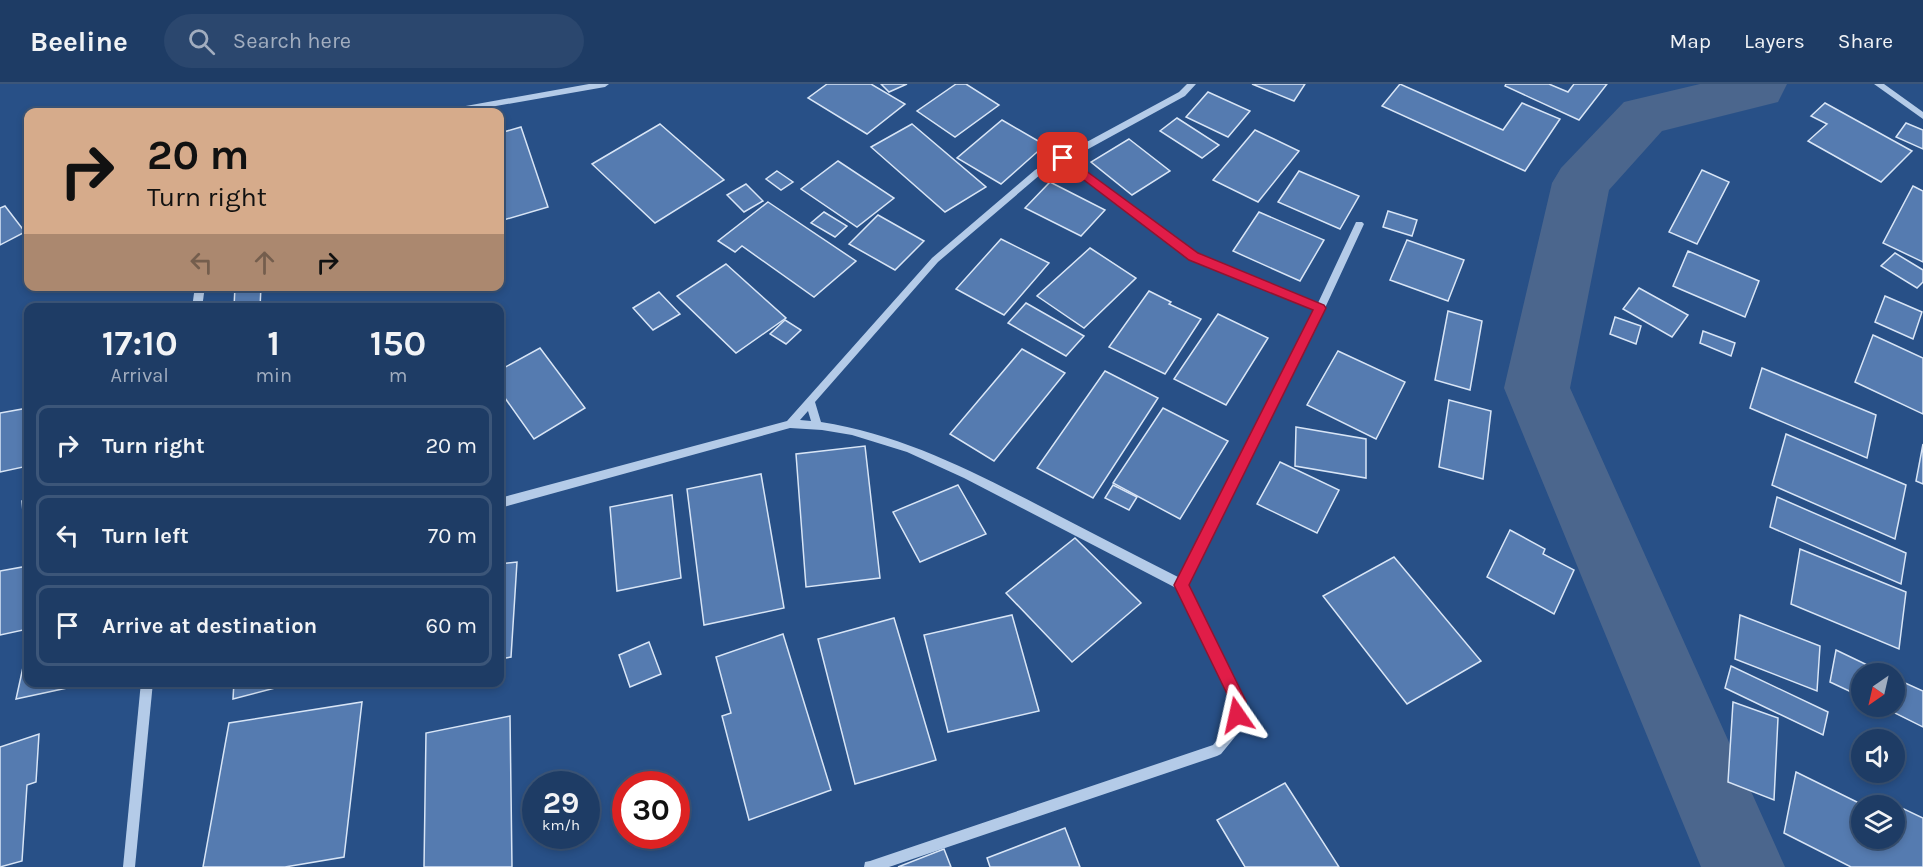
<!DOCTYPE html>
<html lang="en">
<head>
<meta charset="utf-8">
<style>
	:root { --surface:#1e3c65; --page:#2b476e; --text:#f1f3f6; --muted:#a1adbf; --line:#3c5679 }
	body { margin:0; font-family:Karla,sans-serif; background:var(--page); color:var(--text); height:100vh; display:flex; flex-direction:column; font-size:22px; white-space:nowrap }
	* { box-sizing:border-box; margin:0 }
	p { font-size:20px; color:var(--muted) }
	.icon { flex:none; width:33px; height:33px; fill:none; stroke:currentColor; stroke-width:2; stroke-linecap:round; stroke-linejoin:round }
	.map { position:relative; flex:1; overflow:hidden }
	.drawer { position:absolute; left:24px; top:219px; width:480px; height:384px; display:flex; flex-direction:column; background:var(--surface); border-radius:12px; box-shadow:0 3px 9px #0003,0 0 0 2px var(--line) }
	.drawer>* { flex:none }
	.guide { position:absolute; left:24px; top:24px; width:480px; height:183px; border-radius:12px; box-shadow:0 3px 9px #0003,0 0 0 2px var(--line); background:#d6ab8b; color:#111; overflow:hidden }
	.needle { width:39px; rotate:214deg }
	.tools { position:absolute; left:1851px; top:579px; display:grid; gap:12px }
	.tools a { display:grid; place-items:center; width:54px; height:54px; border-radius:50%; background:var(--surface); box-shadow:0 3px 9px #0003,0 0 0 2px var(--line); font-size:30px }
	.speed { position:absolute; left:522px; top:687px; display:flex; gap:12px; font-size:30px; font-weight:700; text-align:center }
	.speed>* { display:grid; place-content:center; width:78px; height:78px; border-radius:50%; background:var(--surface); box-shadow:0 3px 9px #0003,0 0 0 2px var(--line); line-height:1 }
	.speed small { font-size:15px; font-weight:400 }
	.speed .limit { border:9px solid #d22; background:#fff; color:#111 }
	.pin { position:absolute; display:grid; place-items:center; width:51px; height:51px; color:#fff; margin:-26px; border-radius:12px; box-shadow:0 3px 9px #0006 }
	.me { position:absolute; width:66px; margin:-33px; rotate:349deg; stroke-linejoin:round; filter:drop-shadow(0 0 4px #0008) }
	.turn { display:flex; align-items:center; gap:21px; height:126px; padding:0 24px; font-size:27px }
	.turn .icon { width:78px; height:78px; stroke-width:2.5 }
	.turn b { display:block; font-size:42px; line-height:51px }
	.lanes { display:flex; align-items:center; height:57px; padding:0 24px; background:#0003; justify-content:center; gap:30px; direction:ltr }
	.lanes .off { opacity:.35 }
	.eta { display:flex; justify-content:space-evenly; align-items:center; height:102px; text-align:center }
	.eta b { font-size:36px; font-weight:700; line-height:42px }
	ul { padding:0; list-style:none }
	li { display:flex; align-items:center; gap:18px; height:81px; margin:0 12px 9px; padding:0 12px; border:3px solid var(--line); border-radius:12px }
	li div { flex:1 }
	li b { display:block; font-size:22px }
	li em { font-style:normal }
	header { display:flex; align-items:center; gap:36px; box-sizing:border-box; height:84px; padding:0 30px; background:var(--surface); border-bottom:2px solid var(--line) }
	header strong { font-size:28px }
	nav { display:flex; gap:33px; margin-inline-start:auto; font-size:21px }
	.search { width:420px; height:54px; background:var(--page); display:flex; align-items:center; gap:15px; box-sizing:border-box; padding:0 21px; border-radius:33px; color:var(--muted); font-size:22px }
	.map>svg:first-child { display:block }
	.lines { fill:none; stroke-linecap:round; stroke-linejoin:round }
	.river { fill:#4b668d; fill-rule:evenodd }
	.building { fill:#557bb0; stroke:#d8e5f6; stroke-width:1.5 }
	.minor { fill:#b4cbe8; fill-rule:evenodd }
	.route { fill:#e11d48; stroke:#92132f; stroke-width:1.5 }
</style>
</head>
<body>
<header>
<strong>Beeline</strong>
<div class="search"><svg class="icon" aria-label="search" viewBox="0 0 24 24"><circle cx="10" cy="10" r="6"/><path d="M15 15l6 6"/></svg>Search here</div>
<nav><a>Map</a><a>Layers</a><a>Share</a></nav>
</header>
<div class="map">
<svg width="1923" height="783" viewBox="0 0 1923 783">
	<rect width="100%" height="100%" fill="#285087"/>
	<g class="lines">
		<!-- river -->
		<polygon class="river" points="1700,0 1787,0 1778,18 1662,47 1609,106 1570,304 1785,783 1701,783 1504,304 1552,99 1561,84 1624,18"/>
	</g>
	<!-- building -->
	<g class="building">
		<polygon points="827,0 871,0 905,20 867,50 808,14"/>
		<polygon points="881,0 907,0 889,8"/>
		<polygon points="956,0 966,0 999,21 955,53 917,27"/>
		<polygon points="1252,0 1305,0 1294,17"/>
		<polygon points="1400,0 1503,46 1522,19 1560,35 1525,87 1382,22"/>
		<polygon points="1506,0 1549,0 1568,8 1574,0 1607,0 1579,36 1505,2"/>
		<polygon points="1208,8 1250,27 1228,53 1186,33"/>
		<polygon points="1825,19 1912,67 1881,98 1808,57 1827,40 1811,32"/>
		<polygon points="1177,34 1219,61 1202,74 1160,47"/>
		<polygon points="1002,36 1045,61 1001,100 957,74"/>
		<polygon points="1906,39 1923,46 1923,65 1896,53"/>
		<polygon points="660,40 724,96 655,139 592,80"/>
		<polygon points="912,40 986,103 945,128 871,63"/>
		<polygon points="521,43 548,123 500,137 500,49"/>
		<polygon points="1255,46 1299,67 1258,118 1213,96"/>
		<polygon points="1129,55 1170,87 1132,111 1091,78"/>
		<polygon points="838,77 894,114 857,143 801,105"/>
		<polygon points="1702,86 1729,98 1697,160 1669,148"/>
		<polygon points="777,87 793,98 781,106 766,95"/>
		<polygon points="1299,87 1359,112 1340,145 1278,118"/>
		<polygon points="1050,98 1105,126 1081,152 1025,124"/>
		<polygon points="746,100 763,117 744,128 727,111"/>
		<polygon points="1913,102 1923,107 1923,178 1883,159"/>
		<polygon points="768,118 856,177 814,213 742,162 735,168 718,157"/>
		<polygon points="5,122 25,148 0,161 0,124"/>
		<polygon points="1388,127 1417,136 1412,152 1383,143"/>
		<polygon points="824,128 847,142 835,153 811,139"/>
		<polygon points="1259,128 1324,156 1300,197 1233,167"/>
		<polygon points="878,131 924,157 895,186 849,160"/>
		<polygon points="1001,155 1049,179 1004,231 956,205"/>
		<polygon points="1407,156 1464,176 1448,217 1390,196"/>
		<polygon points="1090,164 1136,194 1084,244 1037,212"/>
		<polygon points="1688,167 1759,197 1745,233 1673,202"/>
		<polygon points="1895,169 1923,186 1923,198 1917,204 1881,182"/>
		<polygon points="726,180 786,234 736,269 677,212"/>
		<polygon points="235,202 261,202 260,224 234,224"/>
		<polygon points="1639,204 1688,231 1672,253 1623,225"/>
		<polygon points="1149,207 1171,218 1169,220 1201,235 1165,290 1109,263"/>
		<polygon points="659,208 680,230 653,246 633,224"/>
		<polygon points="1885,212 1922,228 1913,255 1875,238"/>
		<polygon points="1026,219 1084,252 1066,272 1008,239"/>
		<polygon points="1448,227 1482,237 1470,306 1435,296"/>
		<polygon points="1218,230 1268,254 1226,321 1174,295"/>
		<polygon points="1615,233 1641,242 1636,260 1610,250"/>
		<polygon points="785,236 801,246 786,260 770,250"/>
		<polygon points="1703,247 1735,259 1731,272 1700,259"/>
		<polygon points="1873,251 1923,274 1923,330 1855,298"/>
		<polygon points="540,264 585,324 534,355 500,307 500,286"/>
		<polygon points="1022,265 1065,289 994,377 950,350"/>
		<polygon points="1338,267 1405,298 1376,355 1307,321"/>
		<polygon points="1762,284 1876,331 1867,374 1750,324"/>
		<polygon points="1105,287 1158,314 1093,414 1037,384"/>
		<polygon points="1449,316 1491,327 1483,395 1439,383"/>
		<polygon points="28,324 28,382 0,388 0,329"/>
		<polygon points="1163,324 1228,357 1180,435 1113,399"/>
		<polygon points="1296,343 1366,355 1366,394 1295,382"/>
		<polygon points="1786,350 1906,401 1895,455 1772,401"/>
		<polygon points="1923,360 1923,400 1916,397"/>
		<polygon points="865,362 880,494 806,503 796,370"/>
		<polygon points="1280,378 1339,406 1317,449 1257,420"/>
		<polygon points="761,390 784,524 704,541 687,405"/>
		<polygon points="958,401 986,450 920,478 893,428"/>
		<polygon points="1113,401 1137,413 1129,426 1105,414"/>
		<polygon points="672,411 681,494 617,507 610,423"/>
		<polygon points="1777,413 1906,469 1901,500 1770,443"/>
		<polygon points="28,414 28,472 27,472 22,417"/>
		<polygon points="1510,446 1545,465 1543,470 1574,486 1554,530 1487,493"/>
		<polygon points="1075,454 1141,519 1072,578 1006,509"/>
		<polygon points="1800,465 1906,508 1899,565 1791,520"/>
		<polygon points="1394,473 1481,577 1407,620 1323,512"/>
		<polygon points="517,478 511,573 500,575 500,480"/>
		<polygon points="28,482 28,545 0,551 0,487"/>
		<polygon points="1012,531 1039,627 948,648 924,551"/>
		<polygon points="1740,531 1820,562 1817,607 1735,575"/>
		<polygon points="894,534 936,676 855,700 818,555"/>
		<polygon points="783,550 831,706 749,736 722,632 731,629 716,573"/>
		<polygon points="649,558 661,590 630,603 619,571"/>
		<polygon points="27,565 28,598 95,598 16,615"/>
		<polygon points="1836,566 1886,590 1862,590 1862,613 1830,598"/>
		<polygon points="1731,582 1828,628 1823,651 1725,604"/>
		<polygon points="1894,594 1923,607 1923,643 1881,622 1894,622"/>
		<polygon points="234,598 298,598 233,615"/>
		<polygon points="362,618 344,773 285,783 203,783 229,639"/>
		<polygon points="1733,618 1778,634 1774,716 1728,698"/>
		<polygon points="510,632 512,783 424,783 426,649"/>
		<polygon points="39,650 36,698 27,701 22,777 0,783 0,663"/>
		<polygon points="1796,688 1865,722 1862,722 1862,754 1894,754 1894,722 1882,722 1883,715 1923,734 1923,783 1851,783 1784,749"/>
		<polygon points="1285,699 1339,783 1245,783 1217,736"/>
		<polygon points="1065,744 1080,783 990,783 987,774"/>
		<polygon points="944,765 951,783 898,783"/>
	</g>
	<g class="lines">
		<!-- minor -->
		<g class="minor">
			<polygon points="589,0 609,0 605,3 462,28 445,28 449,25"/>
			<path d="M1187 0H1196L1185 12 1070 75 1197 171 1318 219 1356 138H1362L1364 140 1325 224 1188 501 1245 617 1239 648 1221 670 1217 672 889 783H864L865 778 870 777 1213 661 1229 641 1233 617 1178 505 964 394 907 368 852 351 822 346 790 344 500 424V414L787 337 932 174 1035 86 1179 8ZM1063 78 1191 175 1314 226 1180 494C1132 470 1085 445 1038 421 968 385 899 350 821 338L815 318 938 178 1041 90ZM808 327 811 337 800 336Z"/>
			<polygon points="1874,0 1884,0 1923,28 1923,35"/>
			<polygon points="195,202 205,202 202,224 192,224"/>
			<polygon points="141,598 153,598 135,783 123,783"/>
		</g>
	</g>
	<!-- route -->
	<polygon class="route" points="1063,70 1198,169 1324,221 1326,224 1189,501 1246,617 1242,636 1237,638 1231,636 1229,631 1231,618 1174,501 1313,226 1189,176 1059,77 1057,74"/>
</svg>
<div class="tools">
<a><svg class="needle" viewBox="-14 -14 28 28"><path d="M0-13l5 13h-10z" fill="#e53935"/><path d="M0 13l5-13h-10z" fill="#a1adbf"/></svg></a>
<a><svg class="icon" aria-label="sound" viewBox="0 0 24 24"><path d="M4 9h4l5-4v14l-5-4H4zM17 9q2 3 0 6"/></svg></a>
<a><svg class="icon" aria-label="layers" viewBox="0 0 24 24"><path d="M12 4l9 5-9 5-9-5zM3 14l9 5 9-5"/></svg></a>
</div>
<div class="speed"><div>29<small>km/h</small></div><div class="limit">30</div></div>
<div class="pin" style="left:1063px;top:74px;background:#d93025"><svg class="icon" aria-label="arrive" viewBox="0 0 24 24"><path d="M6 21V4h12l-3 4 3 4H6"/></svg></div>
<svg class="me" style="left:1237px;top:631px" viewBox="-20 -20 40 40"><path d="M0-17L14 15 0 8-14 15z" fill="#e11d48" stroke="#fff" stroke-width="4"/></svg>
<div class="guide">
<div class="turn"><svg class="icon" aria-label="right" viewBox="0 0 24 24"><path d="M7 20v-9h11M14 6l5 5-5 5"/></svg><div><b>20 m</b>Turn right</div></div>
<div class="lanes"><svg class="icon off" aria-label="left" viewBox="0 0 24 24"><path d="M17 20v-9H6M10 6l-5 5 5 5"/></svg><svg class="icon off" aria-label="ahead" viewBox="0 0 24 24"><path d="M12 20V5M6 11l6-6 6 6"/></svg><svg class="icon" aria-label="right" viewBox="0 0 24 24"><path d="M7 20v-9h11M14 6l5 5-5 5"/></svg></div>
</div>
<section class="drawer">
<div class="eta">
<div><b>17:10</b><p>Arrival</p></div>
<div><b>1</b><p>min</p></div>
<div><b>150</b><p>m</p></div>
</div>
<ul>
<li><svg class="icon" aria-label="right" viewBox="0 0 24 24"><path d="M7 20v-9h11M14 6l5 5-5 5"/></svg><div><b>Turn right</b></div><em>20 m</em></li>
<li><svg class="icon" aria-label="left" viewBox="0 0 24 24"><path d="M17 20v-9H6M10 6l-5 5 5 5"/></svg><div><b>Turn left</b></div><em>70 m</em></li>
<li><svg class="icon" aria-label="arrive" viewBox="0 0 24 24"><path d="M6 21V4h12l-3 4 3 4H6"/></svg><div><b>Arrive at destination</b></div><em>60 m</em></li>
</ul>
</section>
</div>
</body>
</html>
